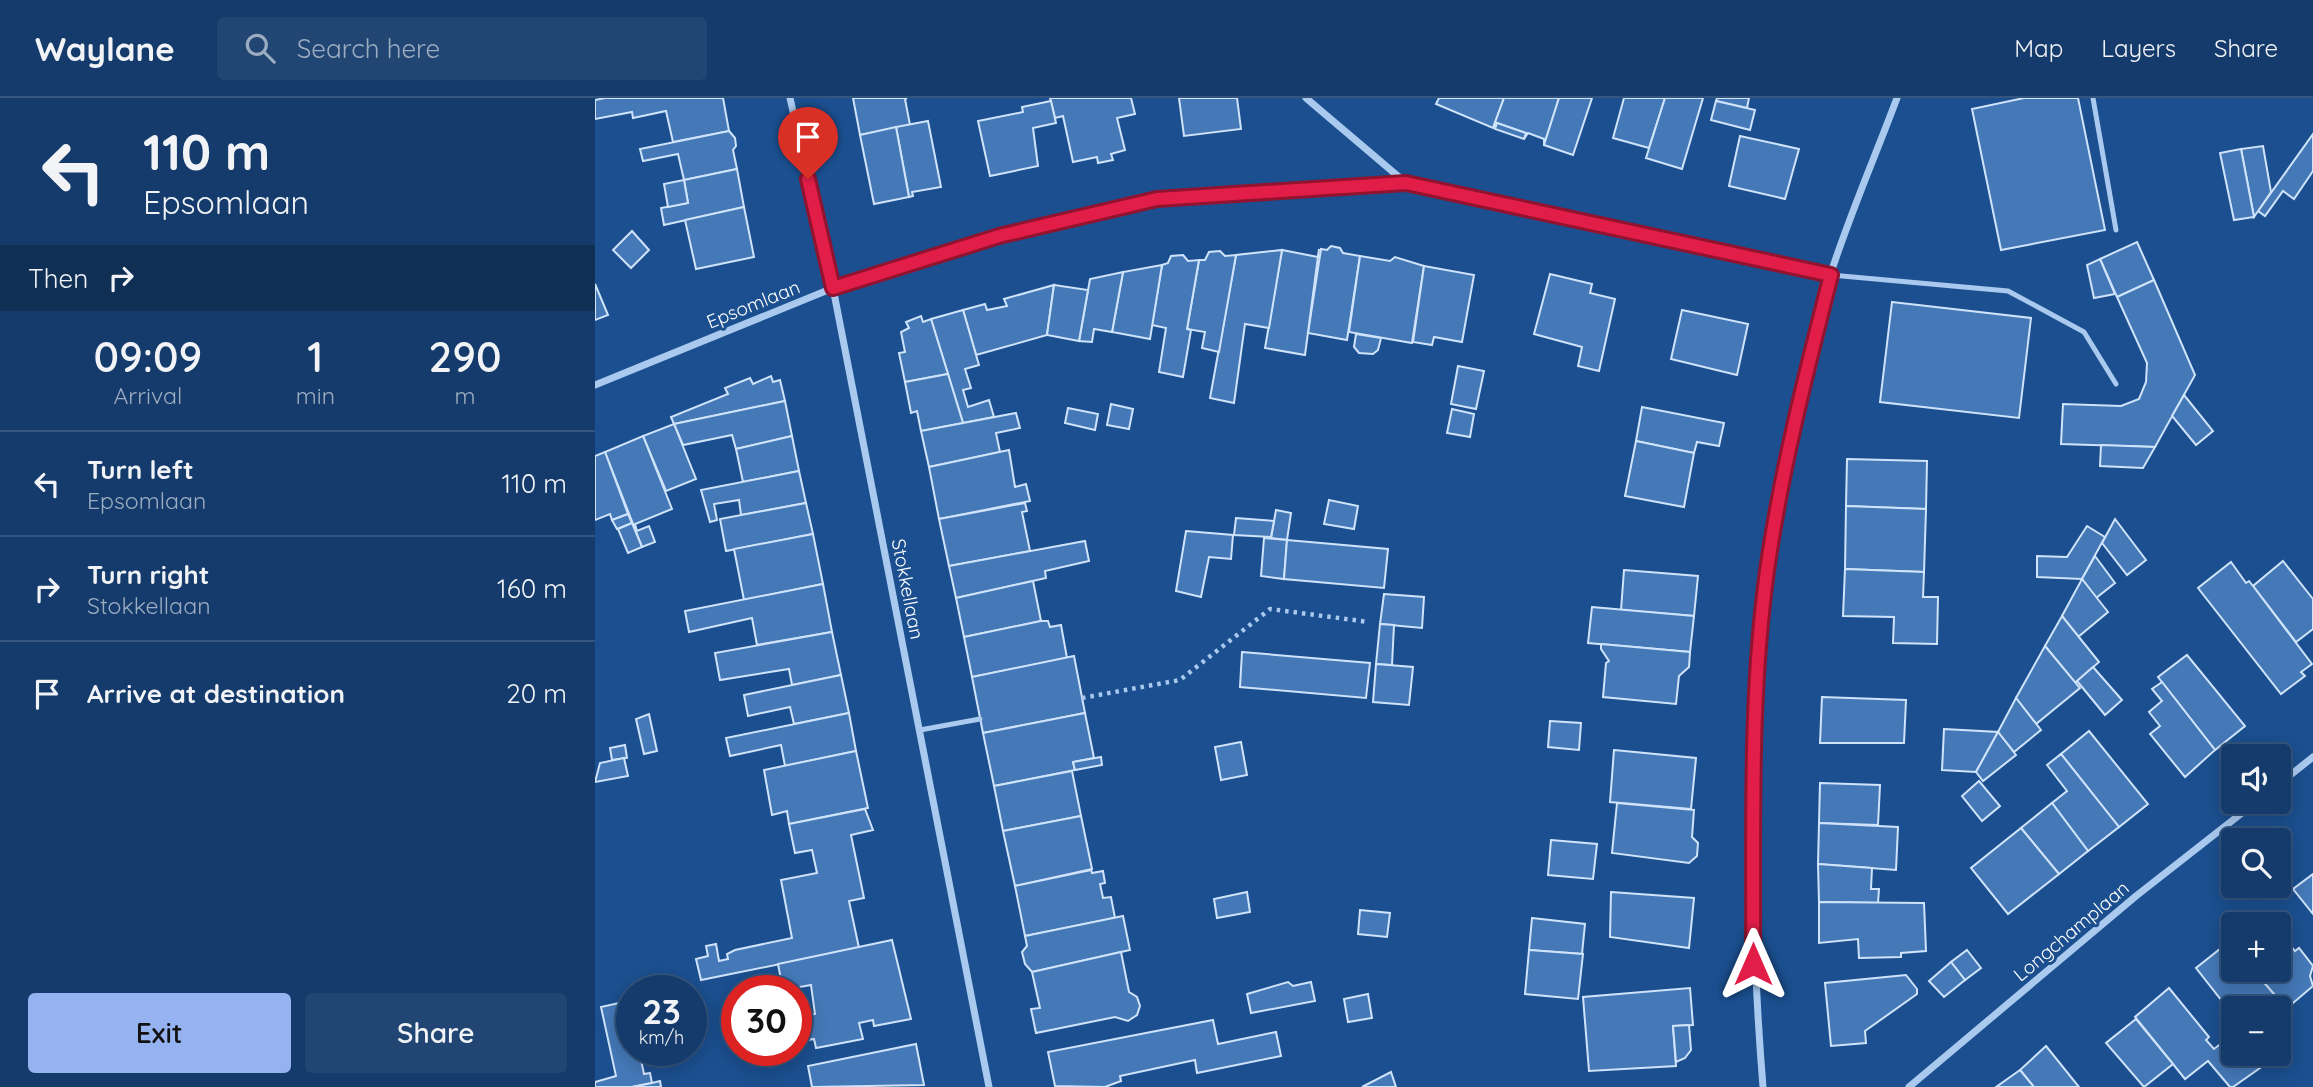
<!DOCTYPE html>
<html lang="en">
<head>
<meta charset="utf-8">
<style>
	:root { --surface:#143b6b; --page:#214673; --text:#f1f3f6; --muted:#9dadc1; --line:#33557e; --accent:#95b2f1 }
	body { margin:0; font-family:Quicksand,sans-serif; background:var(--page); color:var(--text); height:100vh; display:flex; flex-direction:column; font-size:26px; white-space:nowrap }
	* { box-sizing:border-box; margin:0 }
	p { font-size:23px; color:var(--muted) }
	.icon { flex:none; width:38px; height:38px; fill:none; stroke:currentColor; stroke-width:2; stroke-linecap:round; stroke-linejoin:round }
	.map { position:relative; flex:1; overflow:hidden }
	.side { display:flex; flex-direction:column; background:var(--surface); width:595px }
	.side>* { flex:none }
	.guide { background:#143b6b; color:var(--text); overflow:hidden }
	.fabs { position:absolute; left:1626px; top:646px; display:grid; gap:14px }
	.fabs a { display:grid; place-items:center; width:70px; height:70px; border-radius:7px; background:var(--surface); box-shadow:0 4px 18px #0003,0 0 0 2px var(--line); font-size:35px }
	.speed { position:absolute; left:21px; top:877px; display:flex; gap:14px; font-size:35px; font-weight:700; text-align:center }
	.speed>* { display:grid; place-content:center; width:91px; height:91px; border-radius:50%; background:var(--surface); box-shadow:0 4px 18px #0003,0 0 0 2px var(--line); line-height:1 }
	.speed small { font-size:18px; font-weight:400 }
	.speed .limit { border:10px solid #d22; background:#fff; color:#111 }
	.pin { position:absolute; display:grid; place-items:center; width:60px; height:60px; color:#fff; margin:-72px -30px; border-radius:50% 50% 50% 0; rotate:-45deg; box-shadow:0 0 7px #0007 }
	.pin .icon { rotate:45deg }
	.me { position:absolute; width:77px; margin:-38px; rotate:0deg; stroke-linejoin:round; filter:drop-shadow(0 0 5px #0008) }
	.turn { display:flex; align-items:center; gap:24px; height:147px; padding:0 28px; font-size:32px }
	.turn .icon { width:91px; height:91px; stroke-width:2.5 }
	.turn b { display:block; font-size:49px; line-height:60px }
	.then { display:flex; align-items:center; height:66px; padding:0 28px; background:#0003; gap:14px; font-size:26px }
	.eta { display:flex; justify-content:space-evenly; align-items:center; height:119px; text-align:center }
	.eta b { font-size:42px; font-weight:600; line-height:49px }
	.button { display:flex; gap:14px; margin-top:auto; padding:14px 28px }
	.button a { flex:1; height:80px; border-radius:7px; background:var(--accent); color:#111; font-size:28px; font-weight:600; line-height:80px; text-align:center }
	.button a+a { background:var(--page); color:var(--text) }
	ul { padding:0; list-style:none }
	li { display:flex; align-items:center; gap:21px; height:105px; padding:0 28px; border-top:2px solid var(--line) }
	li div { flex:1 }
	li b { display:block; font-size:26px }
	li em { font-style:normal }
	header { display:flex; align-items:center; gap:42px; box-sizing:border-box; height:98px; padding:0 35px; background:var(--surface); border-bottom:2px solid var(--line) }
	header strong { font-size:33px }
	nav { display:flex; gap:38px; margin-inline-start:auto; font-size:24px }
	.search { width:490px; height:63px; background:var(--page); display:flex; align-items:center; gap:18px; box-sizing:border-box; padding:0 24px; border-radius:7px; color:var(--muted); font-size:26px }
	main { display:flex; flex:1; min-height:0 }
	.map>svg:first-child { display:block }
	.building { fill:#4478b7; stroke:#cfe3fa; stroke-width:2 }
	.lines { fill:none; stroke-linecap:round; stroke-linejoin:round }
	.path { stroke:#a9c9ee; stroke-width:4.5; stroke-dasharray:3.5 5; stroke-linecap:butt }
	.lane { stroke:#a9c9ee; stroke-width:5 }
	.street { stroke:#a9c9ee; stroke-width:7 }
	.route-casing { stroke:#92132f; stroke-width:18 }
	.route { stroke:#e11d48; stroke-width:12 }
	.labels { text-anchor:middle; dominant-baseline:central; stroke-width:6; stroke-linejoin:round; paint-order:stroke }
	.street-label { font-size:19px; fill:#fff; stroke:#1b4f8f }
</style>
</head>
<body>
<header>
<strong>Waylane</strong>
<div class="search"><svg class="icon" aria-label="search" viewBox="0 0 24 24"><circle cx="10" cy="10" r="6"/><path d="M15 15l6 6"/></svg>Search here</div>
<nav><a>Map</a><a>Layers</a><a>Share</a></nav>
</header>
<main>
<section class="side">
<div class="guide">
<div class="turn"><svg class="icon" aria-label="left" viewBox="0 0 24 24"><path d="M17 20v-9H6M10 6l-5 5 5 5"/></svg><div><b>110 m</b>Epsomlaan</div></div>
<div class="then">Then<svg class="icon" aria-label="right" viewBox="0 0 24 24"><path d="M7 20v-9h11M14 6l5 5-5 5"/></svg></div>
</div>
<div class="eta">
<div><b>09:09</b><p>Arrival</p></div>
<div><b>1</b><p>min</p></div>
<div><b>290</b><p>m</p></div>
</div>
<ul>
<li><svg class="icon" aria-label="left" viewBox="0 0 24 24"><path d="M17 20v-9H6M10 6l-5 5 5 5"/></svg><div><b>Turn left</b><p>Epsomlaan</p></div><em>110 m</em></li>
<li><svg class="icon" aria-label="right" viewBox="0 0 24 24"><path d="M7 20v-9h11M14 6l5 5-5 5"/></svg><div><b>Turn right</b><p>Stokkellaan</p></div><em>160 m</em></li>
<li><svg class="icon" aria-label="arrive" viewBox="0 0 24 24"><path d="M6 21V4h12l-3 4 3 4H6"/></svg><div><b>Arrive at destination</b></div><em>20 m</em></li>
</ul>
<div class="button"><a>Exit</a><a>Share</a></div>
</section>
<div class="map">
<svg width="1718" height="989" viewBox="0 0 1718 989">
	<rect width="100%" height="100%" fill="#1b4f8f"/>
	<!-- building -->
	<g class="building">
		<polygon points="10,0 128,0 134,33 78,44 71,13 38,20 37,14 0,21 0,2"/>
		<polygon points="258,0 312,0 310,1 315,27 265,37"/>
		<polygon points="455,0 536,0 540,16 522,20 530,52 516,56 518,62 503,65 502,59 478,64 468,18 460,20"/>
		<polygon points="584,0 642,0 646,31 589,38"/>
		<polygon points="844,0 909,0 898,30 841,6"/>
		<polygon points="909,0 964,0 949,47 949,41 933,35 929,41 931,35 902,25 898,30"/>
		<polygon points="964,0 997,0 978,57 949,47"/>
		<polygon points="1029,0 1070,0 1054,50 1018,40"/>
		<polygon points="1070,0 1108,0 1087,71 1051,60"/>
		<polygon points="1122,0 1154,0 1152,10 1121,3"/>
		<polygon points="1429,0 1483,0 1510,132 1406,152 1377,11"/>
		<polygon points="456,3 461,25 438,30 443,68 395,78 383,23 428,14 427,9"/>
		<polygon points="1121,3 1160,12 1155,32 1116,22"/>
		<polygon points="333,23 346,89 317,94 318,98 314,99 301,29"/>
		<polygon points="902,25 931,35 929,41 900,31"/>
		<polygon points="301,29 314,99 279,106 265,37"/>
		<polygon points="134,33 140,40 141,48 138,52 142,71 89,82 83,56 48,63 45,51"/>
		<polygon points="1718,36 1718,73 1699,101 1688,93 1670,118 1663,113"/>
		<polygon points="1145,38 1204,51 1190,101 1134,88"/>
		<polygon points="1668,48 1676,94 1659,119 1646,51"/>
		<polygon points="1646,51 1659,119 1639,122 1625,55"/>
		<polygon points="142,71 149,109 69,127 66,110 93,105 89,82"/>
		<polygon points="89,82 93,105 73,109 69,86"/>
		<polygon points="149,109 159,159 101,171 90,122"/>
		<polygon points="37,133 54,152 36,170 18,152"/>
		<polygon points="1542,144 1559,182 1522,199 1505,161"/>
		<polygon points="736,148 745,150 748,155 765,158 752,242 713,235 726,151 732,152"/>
		<polygon points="724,151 710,257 670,250 687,152 723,159"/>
		<polygon points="687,152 674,230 650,226 639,305 615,300 641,157"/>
		<polygon points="625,153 630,158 641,157 624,254 607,250 610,234 592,231 604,162 610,162 614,154"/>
		<polygon points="588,157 593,163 604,162 592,231 596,232 588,279 564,274 571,230 557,227 567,167 573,165 576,158"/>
		<polygon points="765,158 795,163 800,159 829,168 817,245 754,234"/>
		<polygon points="1505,161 1520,196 1499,200 1492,167"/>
		<polygon points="567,167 555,241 517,234 528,174"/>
		<polygon points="829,168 879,177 867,244 839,239 837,247 818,244"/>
		<polygon points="528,174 517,234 499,231 497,244 484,243 495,181"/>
		<polygon points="955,176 997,186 995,195 1020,201 1004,273 983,268 987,249 939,236"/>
		<polygon points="1559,182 1600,277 1560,349 1466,346 1468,306 1526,308 1544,301 1551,284 1552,265 1522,199"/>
		<polygon points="0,186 13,217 0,222"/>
		<polygon points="459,187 452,237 381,257 368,212 390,206 392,212 412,208 409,201"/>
		<polygon points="459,187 493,192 484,243 452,237"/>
		<polygon points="1297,204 1436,220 1424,320 1285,304"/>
		<polygon points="368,212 384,267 370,271 376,290 368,292 373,309 394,302 399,319 368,325 336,221"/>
		<polygon points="1087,212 1153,226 1142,277 1076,261"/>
		<polygon points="326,218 328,224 336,221 353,276 310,284 304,255 310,254 306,234 314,230 311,224"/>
		<polygon points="761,236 786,240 783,252 778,256 764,255 759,249"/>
		<polygon points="863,268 889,273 881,311 856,306"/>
		<polygon points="353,276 368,325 326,333 322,313 316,315 310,284"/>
		<polygon points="176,278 178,284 185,282 190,303 79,326 76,319 133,296 130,290 155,280 158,286"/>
		<polygon points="1589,297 1618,333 1601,347 1577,318"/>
		<polygon points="190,303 197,338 141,351 137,337 88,347 79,326"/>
		<polygon points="516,306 538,311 534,331 512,327"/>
		<polygon points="1047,309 1129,325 1124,348 1102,344 1099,355 1041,343"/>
		<polygon points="473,310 503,316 500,332 470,325"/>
		<polygon points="857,311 879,316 875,339 852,335"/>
		<polygon points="421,315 425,330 401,335 405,354 334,369 326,333"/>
		<polygon points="79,326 101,381 71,393 48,338"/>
		<polygon points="48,338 77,411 40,426 42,433 54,428 60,444 47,449 10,354"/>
		<polygon points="197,338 204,373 148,384 141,351"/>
		<polygon points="1041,343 1099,355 1089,409 1030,398"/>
		<polygon points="1506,347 1560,349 1548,370 1505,368"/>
		<polygon points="414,352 420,389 431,386 435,403 344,421 334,369"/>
		<polygon points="10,354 33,416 17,422 15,416 0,422 0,358"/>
		<polygon points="1252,361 1332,363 1331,411 1251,408"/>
		<polygon points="204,373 211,405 146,417 144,402 119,406 122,422 115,424 106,392"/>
		<polygon points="734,402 763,408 759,431 729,426"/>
		<polygon points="211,405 218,436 131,453 125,421"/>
		<polygon points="430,405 432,413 427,414 435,453 354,468 344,421"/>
		<polygon points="1251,408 1331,411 1329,474 1250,471"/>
		<polygon points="681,412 696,415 692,442 676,440"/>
		<polygon points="33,416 37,425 22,431 17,422"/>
		<polygon points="641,420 679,423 676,439 639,437"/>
		<polygon points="1520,421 1551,462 1532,477 1507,445"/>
		<polygon points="37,425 47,449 33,455 23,431"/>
		<polygon points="1492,428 1510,439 1487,481 1442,479 1442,458 1472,459"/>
		<polygon points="591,433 638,437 636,461 614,459 606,499 581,493"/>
		<polygon points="218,436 228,486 149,502 139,451"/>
		<polygon points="669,440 692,442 689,481 666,478"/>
		<polygon points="692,442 793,451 789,490 689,481"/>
		<polygon points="490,443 494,463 450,473 451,480 361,500 354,468"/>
		<polygon points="1500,458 1520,485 1501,500 1487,481"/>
		<polygon points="1688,463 1718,501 1718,531 1701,544 1658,488"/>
		<polygon points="1636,464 1651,485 1654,483 1658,488 1717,566 1706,574 1710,578 1686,596 1603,490"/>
		<polygon points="1250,471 1329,474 1328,499 1343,499 1342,546 1298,545 1299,519 1248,518"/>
		<polygon points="1029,472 1103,478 1099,518 1026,512"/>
		<polygon points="1487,481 1513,514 1483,539 1467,518"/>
		<polygon points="438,483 446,523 369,539 361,500"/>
		<polygon points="228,486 237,534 162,547 157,520 94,534 90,513"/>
		<polygon points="789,496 829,499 827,530 785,526"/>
		<polygon points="997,509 1099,518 1095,554 993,545"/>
		<polygon points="1467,518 1504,564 1480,585 1450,548"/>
		<polygon points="446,523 453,523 455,529 466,527 472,560 377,579 369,539"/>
		<polygon points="785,526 799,527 797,567 781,566"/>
		<polygon points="237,534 246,577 197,587 194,571 125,582 120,555"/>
		<polygon points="1006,546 1095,554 1094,569 1084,578 1081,606 1008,599 1011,565 1014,563 1006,551"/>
		<polygon points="1450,548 1485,590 1441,626 1421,600"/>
		<polygon points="647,554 775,565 771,600 645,589"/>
		<polygon points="1592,557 1650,628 1620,652 1563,579"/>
		<polygon points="479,558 490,615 388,635 377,579"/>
		<polygon points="781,566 818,569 814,607 778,604"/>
		<polygon points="1498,569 1527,602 1510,617 1482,583"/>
		<polygon points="246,577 254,615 199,626 195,609 153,618 149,597"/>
		<polygon points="1567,584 1620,652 1590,679 1555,636 1565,628 1554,614 1567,603 1557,591"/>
		<polygon points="1227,599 1311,602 1309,645 1225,645"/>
		<polygon points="1421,600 1446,632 1419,654 1403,634"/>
		<polygon points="254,615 261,653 190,668 186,647 135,658 131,640"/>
		<polygon points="490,615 499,660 478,664 480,672 399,688 388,635"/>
		<polygon points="54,616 62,653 49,656 41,621"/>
		<polygon points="955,623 986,625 984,652 953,649"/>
		<polygon points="1349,631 1403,634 1381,674 1347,672"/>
		<polygon points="1494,633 1553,706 1524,729 1466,656"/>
		<polygon points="1403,634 1421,657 1388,683 1381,674"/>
		<polygon points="646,644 652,677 626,682 620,649"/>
		<polygon points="30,647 32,660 17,662 15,650"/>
		<polygon points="1019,652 1101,660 1096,711 1015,704"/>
		<polygon points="261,653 273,710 194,726 192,713 177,717 169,672"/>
		<polygon points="1466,656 1524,729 1493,753 1457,705 1472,693 1452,667"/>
		<polygon points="506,659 507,667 480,672 478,664"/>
		<polygon points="29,660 33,678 0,684 5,665"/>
		<polygon points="477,673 486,718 408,733 399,688"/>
		<polygon points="1384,683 1405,708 1387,723 1367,698"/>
		<polygon points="1225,685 1285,687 1283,727 1224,725"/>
		<polygon points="1022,705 1099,712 1097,739 1103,745 1102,758 1094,765 1017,755"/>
		<polygon points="1457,705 1493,753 1464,776 1426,730"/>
		<polygon points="270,711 278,732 256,737 269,800 254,803 264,850 106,882 101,861 113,858 111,848 121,846 124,863 133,861 132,856 140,852 197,840 186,782 222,775 217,752 200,755 194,726"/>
		<polygon points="486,718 497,771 420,788 408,733"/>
		<polygon points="1224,725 1303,729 1301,772 1223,766"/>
		<polygon points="1426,730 1464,776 1413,816 1376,770"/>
		<polygon points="956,742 1002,746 998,781 953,777"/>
		<polygon points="1223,766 1277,770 1276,791 1284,791 1283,805 1224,804"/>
		<polygon points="496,772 497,775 508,773 510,785 505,786 508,800 516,799 520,820 430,838 420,788"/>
		<polygon points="1718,776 1718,816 1698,791"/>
		<polygon points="652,794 655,814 622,820 619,801"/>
		<polygon points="1016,794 1099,800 1094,850 1015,839"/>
		<polygon points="1224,804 1329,805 1331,853 1306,855 1306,859 1264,860 1263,841 1224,845"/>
		<polygon points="765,812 795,815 792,839 763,836"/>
		<polygon points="1670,816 1678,826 1657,826"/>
		<polygon points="528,818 535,852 437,874 430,866 427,854 432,848 430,838"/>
		<polygon points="937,820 990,826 987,856 934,852"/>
		<polygon points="1684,833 1700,853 1704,850 1718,868 1715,878 1718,888 1691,911 1658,872 1684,872"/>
		<polygon points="297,842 316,921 279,928 278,922 264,925 268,941 221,950 219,941 201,944 201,919 220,916 216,887 188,892 183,866"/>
		<polygon points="1635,843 1638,847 1638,872 1658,872 1679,896 1673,901 1671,898 1656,910 1638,910 1638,917 1601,870"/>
		<polygon points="934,852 988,856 983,901 930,896"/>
		<polygon points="1372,852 1386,870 1370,882 1356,864"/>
		<polygon points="526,854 534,894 542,899 545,908 542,917 533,923 520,919 441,935 436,911 445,910 437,874"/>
		<polygon points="1356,864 1370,882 1349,899 1334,883"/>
		<polygon points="1311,877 1322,891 1322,896 1270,933 1271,945 1236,948 1230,885"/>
		<polygon points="693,884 698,888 716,884 720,903 656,915 652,896"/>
		<polygon points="1095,890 1098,927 1078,928 1081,968 994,973 988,899"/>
		<polygon points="1574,890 1614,939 1611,942 1619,951 1638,936 1638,956 1653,956 1665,970 1638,989 1635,989 1613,963 1590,981 1540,919"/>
		<polygon points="773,896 777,920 753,924 749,901"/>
		<polygon points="33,903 37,952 44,952 49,976 55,975 57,985 37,989 0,989 0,984 21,978 6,909"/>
		<polygon points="1541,921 1578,966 1549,989 1511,945"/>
		<polygon points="618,922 623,946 681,934 686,958 602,975 600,962 525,978 526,983 510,989 460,988 453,954"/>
		<polygon points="1094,927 1096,952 1090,960 1081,964 1078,928"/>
		<polygon points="321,946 329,987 217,989 213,968"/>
		<polygon points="1451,948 1484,989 1439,989 1425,972"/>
		<polygon points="1425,972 1439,989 1401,989"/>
		<polygon points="796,974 801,989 767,989"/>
		<polygon points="65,983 66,989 37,989 57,985"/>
	</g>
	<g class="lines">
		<!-- path -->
		<polyline class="path" points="487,600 585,582 675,511 774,524"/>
		<!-- lane -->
		<g class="lane">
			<polyline points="1498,0 1521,132"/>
			<polyline points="1236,177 1413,193 1489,234 1521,286"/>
			<polyline points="325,632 385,621"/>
		</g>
		<!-- street -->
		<g class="street">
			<polyline points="195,0 238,190 394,989"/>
			<polyline points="711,0 811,85"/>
			<polyline points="0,287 238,190 404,138 562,101 811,85 1236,177"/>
			<polyline points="1684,686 1718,659"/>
			<path d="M1168 989C1146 718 1156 440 1235 178 1254 118 1280 59 1302 0"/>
			<polyline points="1314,989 1541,798 1661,704"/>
		</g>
	</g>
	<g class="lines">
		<defs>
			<path id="route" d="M213 81 238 190 404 138 562 101 811 85 1236 177C1211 275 1186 373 1172 473 1154 603 1159 735 1158 866"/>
		</defs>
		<!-- route casing -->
		<use href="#route" class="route-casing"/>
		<!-- route -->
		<use href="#route" class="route"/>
	</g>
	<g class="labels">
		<!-- street labels -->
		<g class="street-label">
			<text transform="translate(158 206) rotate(-22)">Epsomlaan</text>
			<text transform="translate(313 491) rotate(79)">Stokkellaan</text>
			<text transform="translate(1476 833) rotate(-40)">Longchamplaan</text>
		</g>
	</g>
</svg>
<div class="fabs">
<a><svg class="icon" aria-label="sound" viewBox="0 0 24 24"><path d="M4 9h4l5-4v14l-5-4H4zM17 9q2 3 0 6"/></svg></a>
<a><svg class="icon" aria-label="search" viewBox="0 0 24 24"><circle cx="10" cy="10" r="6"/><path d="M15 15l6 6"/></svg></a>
<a>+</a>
<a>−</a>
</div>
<div class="speed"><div>23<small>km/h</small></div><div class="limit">30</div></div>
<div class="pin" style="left:213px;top:81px;background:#d93025"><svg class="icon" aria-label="arrive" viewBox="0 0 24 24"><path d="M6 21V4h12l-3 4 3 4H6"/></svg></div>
<svg class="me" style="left:1158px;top:866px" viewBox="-20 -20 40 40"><path d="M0-17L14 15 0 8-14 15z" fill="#e11d48" stroke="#fff" stroke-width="4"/></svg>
</div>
</main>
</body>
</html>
